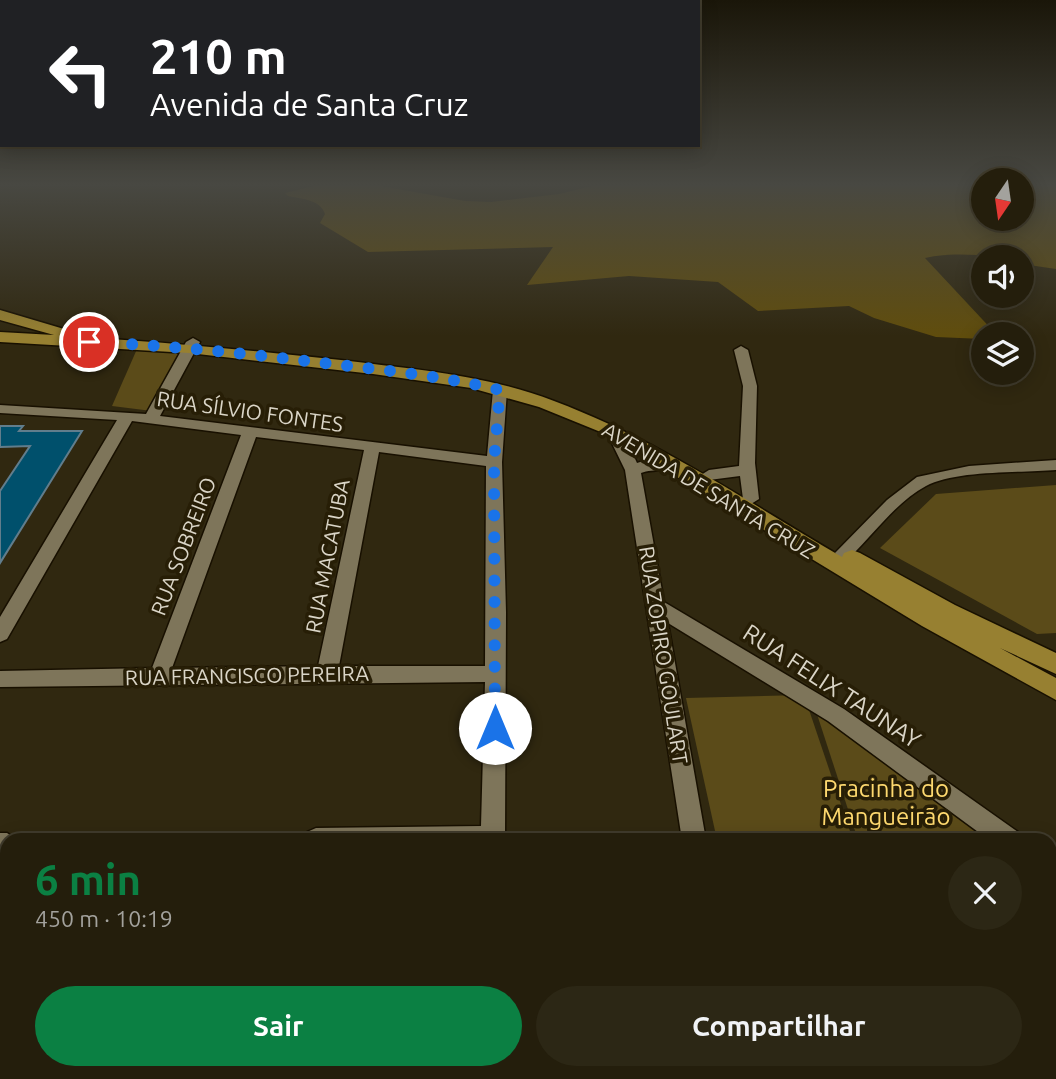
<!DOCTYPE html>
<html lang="pt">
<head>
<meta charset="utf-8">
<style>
	:root { --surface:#241e0c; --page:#2c2715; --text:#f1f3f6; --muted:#a3a29d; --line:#413c2d; --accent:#0b8043 }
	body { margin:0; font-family:Ubuntu,sans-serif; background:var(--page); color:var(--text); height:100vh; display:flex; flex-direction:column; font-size:26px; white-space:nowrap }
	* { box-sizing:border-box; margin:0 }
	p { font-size:23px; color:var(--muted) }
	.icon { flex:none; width:38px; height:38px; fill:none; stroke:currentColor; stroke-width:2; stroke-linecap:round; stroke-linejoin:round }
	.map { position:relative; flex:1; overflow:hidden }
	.drawer { position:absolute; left:0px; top:833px; width:1057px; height:247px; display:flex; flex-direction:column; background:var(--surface); border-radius:21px 21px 0 0; box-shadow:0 4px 18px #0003,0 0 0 2px var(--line) }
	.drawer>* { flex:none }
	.guide { position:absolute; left:0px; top:0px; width:700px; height:147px; box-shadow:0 4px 18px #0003,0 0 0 2px var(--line); background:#202124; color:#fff; overflow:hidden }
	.needle { width:46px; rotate:193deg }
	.fabs { position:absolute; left:971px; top:168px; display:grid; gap:14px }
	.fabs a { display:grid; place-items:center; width:63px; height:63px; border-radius:50%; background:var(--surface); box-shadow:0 4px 18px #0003,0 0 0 2px var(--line); font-size:35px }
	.pin { position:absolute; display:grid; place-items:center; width:60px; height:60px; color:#fff; margin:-30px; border:4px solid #fff; border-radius:50%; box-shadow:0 2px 7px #0007 }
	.me { position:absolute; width:77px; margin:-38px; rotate:0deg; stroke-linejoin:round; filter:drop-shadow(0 0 5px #0008) }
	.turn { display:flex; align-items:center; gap:24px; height:147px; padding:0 35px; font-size:32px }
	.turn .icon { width:91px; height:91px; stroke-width:2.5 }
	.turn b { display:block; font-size:49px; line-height:60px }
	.round { display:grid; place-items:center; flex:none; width:74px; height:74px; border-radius:37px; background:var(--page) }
	.headline { display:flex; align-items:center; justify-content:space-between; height:119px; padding:0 35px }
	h1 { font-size:42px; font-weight:700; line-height:52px; color:var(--accent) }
	.button { display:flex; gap:14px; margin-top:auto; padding:14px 35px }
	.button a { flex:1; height:80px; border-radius:42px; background:var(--accent); color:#fff; font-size:28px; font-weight:700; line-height:80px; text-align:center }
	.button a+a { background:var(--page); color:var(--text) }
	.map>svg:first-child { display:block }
	.green { fill:#5b4b19 }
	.forest { fill:#604d0d }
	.building { fill:#00506c; stroke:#617d8c; stroke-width:2 }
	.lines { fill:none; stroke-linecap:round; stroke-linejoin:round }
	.minor-casing { stroke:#181000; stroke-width:3 }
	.major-casing { stroke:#181000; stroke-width:3 }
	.minor { fill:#7e755a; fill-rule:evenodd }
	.major { fill:#978031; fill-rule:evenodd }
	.route { stroke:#1a73e8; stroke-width:12; stroke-dasharray:0 21.6 }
	.labels { text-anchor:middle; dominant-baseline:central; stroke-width:7; stroke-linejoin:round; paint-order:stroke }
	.street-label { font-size:21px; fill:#dad5c7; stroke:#271e06 }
	.near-street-label { font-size:24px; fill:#dad5c7; stroke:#271e06 }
	.near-park-label { font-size:24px; fill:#fed96f; stroke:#271e06 }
</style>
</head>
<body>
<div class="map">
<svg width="1056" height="1079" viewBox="0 0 1056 1079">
	<rect width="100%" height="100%" fill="#302810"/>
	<!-- green -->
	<g class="green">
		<polygon points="137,349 181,353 152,411 112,406"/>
		<polygon points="1056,485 1056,633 1037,634 880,548 936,494"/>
		<polygon points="804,695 853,840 717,840 686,698"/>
		<polygon points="814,705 995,840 858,840"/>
	</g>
	<!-- forest -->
	<path class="forest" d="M318 185H375L465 201 491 202 559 194 596 185H983L984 219H1022V185H1056V269L1022 264V257C989 257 957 251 925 258L996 334H984L983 339 936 337 874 318 849 306 758 311 718 282 629 276 527 285 553 247 368 252 320 223 325 214C320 199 301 199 288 196L285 193Z"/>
	<!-- building -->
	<polygon class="building" points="0,426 23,426 19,431 82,431 0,563 0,491 30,446 0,447"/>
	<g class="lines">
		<defs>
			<g id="minor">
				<path d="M193 338 200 342 160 416 487 456 493 390 500 386 507 390 502 462 506 612 505 840H304L307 832 316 828 481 826 485 682 0 687V671L152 668 241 435 132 421 7 639 0 642V617L117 420 0 413V405L146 414 186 342ZM256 437 364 450 318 666 172 668ZM379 452 486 466 485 666H339Z"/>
				<polygon points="741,346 748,350 757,386 755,463 759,499 751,504 743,499 740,476 709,480 701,475 709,470 739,466 743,386 734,350"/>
				<path d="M614 426 622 431 637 463C650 458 670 455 680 464 671 473 654 468 641 473L664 602 844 709 1018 832 1021 840H989L828 721 668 623 706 840H682L625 470 606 431Z"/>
				<path d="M1056 460V470C1022 473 955 470 926 486 896 502 874 534 850 557H838L835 553 887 500 917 477 969 466Z"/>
				<polygon points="0,833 7,833 17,840 7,840 7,857 0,857"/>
				<rect x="1050" y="849" width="6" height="24"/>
				<polygon points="0,1062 7,1062 7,1073 125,1073 122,1079 0,1079"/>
				<polygon points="244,1073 274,1073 273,1079 243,1079"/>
				<rect x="482" y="1073" width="30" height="6"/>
				<polygon points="720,1073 750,1073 751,1079 721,1079"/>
				<polygon points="966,1073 996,1073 999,1079 969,1079"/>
			</g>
			<path id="major" d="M0 310 64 329 67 332 62 336C156 341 248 350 341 360 412 369 487 375 554 401 656 439 748 502 842 557L844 553 852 550 860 553 955 605 1056 653V674L1000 648 1056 678V700L922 626 608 435 539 407 471 388 373 374 189 353 0 342V332L54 335 0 320Z"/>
		</defs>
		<!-- minor casing -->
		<use href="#minor" class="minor-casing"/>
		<!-- major casing -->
		<use href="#major" class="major-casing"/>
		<!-- minor -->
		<use href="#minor" class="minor"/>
		<!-- major -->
		<use href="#major" class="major"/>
	</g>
	<!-- sky -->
	<linearGradient id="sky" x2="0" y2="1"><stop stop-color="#1a1609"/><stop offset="0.55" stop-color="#484842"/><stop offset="1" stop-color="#484842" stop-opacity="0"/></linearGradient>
	<rect width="1056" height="336" fill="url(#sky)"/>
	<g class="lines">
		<!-- route -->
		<path class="route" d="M89 342C168 345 246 354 324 363 383 370 442 376 500 390L494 462 495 728"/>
	</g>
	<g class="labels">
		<!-- street labels -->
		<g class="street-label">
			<text transform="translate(250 411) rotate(8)">RUA SÍLVIO FONTES</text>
			<text transform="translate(709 490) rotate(31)">AVENIDA DE SANTA CRUZ</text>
			<text transform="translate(183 546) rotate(-69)">RUA SOBREIRO</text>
			<text transform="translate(327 556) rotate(-79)">RUA MACATUBA</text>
			<text transform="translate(664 655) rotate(81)">RUA ZOPIRO GOULART</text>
			<text transform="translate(247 675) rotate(-1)">RUA FRANCISCO PEREIRA</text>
		</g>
		<!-- near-street labels -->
		<g class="near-street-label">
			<text transform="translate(832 686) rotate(33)">RUA FELIX TAUNAY</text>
		</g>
		<!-- near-park labels -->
		<g class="near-park-label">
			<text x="886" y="788">Pracinha do<tspan x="886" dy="28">Mangueirão</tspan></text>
		</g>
	</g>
</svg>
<div class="fabs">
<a><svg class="needle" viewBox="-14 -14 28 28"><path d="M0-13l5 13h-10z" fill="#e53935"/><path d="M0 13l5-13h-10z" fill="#a3a29d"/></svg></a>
<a><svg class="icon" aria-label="sound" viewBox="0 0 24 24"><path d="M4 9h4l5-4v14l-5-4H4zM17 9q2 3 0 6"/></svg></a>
<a><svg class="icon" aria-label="layers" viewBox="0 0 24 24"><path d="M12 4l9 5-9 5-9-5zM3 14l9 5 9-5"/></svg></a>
</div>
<div class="pin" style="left:89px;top:342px;background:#d93025"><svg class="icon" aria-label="arrive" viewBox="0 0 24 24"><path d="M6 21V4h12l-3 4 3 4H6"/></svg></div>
<svg class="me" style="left:495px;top:728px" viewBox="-20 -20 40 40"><circle r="19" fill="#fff"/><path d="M0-13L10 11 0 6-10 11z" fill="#1a73e8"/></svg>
<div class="guide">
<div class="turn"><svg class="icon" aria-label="left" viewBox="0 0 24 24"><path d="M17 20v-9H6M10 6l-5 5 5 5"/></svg><div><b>210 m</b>Avenida de Santa Cruz</div></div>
</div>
<section class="drawer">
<div class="headline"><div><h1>6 min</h1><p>450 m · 10:19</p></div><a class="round"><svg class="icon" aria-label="close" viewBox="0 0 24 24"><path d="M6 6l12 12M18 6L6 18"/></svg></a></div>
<div class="button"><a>Sair</a><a>Compartilhar</a></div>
</section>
</div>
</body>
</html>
